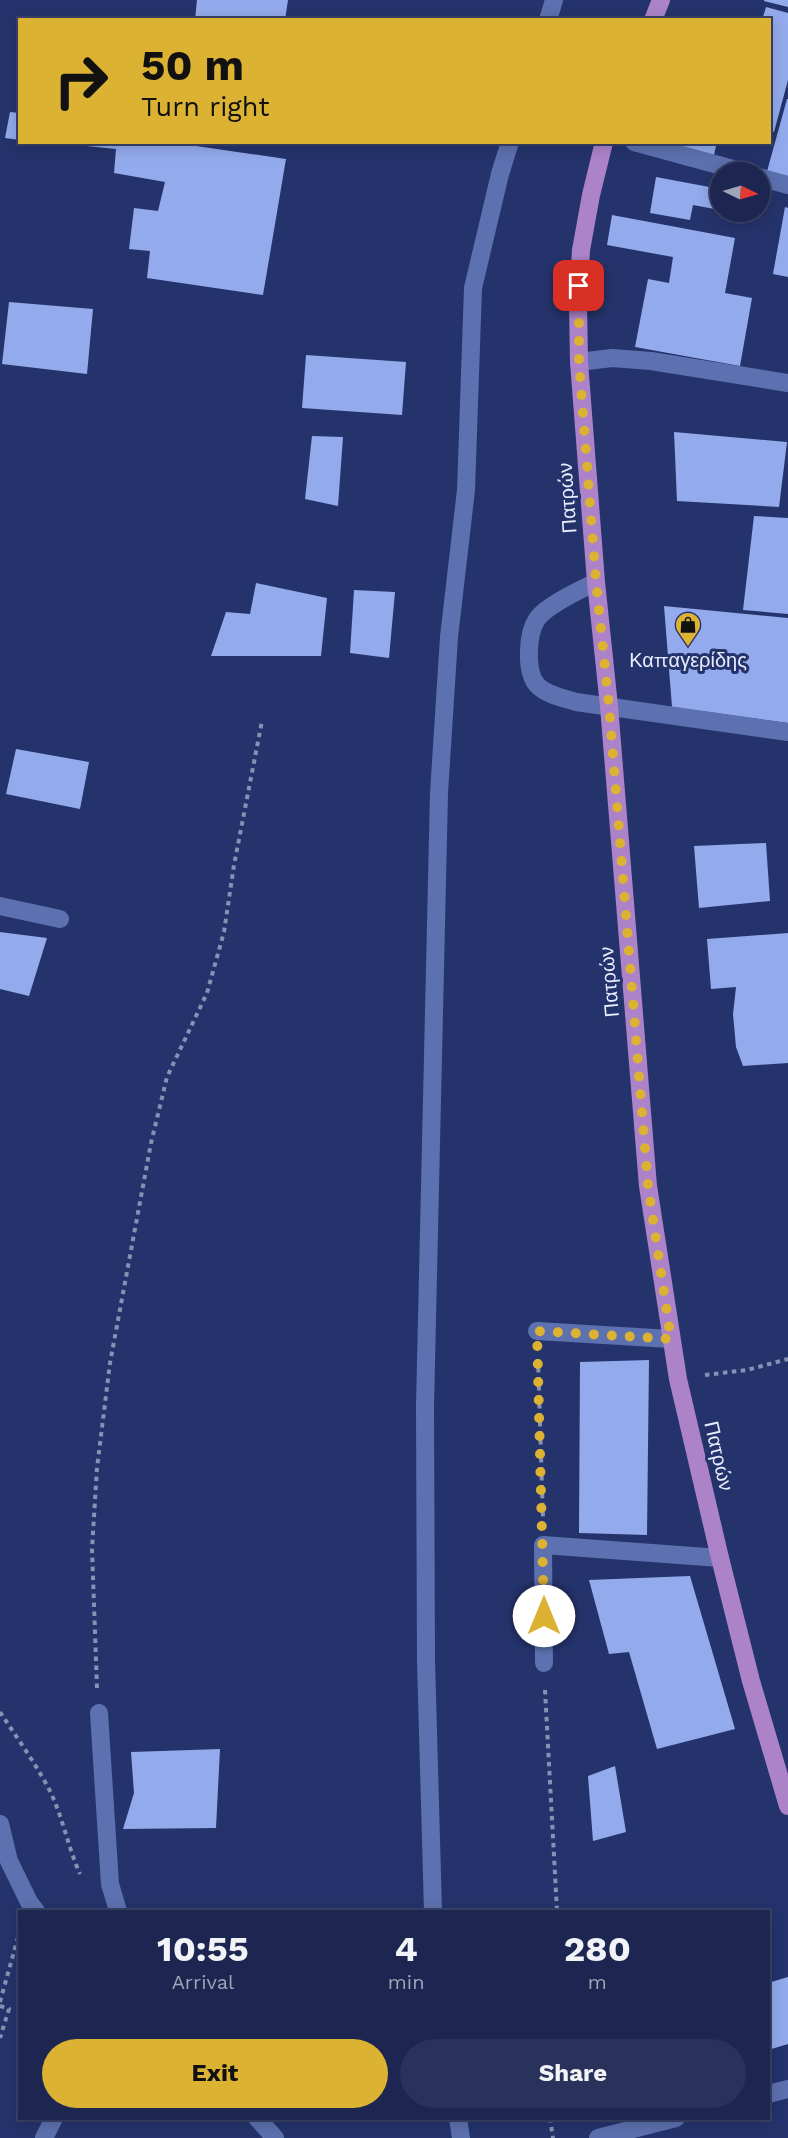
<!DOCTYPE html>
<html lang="en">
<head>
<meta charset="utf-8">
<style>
	:root { --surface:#1c2651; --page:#29325b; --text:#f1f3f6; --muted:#a0a5b7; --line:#3a4368; --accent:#dcb233 }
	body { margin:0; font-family:"Work Sans",sans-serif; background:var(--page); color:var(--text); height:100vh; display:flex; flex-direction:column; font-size:22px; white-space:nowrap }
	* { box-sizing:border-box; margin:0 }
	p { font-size:20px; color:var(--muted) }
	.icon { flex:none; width:33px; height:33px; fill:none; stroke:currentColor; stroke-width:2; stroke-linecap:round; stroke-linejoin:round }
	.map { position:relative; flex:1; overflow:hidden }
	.side { position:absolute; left:18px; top:1910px; width:752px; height:210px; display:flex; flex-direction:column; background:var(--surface); border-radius:0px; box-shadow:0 3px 15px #0003,0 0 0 2px var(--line) }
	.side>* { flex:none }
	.hud { position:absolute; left:18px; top:18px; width:753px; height:126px; border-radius:0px; box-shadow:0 3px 15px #0003,0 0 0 2px var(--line); background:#dcb233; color:#111; overflow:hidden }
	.needle { width:39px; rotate:95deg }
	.tools { position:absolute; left:710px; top:162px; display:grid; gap:12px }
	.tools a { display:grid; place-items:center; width:60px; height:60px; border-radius:50%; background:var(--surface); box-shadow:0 3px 15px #0003,0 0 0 2px var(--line); font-size:30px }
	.pin { position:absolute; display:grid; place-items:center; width:51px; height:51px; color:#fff; margin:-26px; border-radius:12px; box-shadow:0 3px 9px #0006 }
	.me { position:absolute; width:66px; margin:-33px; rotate:0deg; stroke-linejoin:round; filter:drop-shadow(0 0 4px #0008) }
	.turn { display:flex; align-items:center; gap:21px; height:126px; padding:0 24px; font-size:27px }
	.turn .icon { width:78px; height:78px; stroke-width:2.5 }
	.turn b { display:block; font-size:42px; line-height:51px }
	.eta { display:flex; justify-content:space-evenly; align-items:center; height:102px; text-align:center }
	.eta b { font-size:36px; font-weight:700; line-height:42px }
	.primary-button { display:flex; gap:12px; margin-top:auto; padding:12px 24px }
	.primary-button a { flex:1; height:69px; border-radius:36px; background:var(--accent); color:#111; font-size:24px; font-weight:700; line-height:69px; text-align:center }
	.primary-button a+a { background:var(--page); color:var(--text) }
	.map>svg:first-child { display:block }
	.building { fill:#93aaec }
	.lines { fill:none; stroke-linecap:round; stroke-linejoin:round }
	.path { stroke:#8791b4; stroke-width:4; stroke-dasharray:4.5 4.5; stroke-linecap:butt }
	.minor { stroke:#5d71b0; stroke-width:18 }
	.major { stroke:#ac83c9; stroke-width:18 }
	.route { stroke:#dcb233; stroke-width:10; stroke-dasharray:0 18 }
	.labels { text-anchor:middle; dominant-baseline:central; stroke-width:6; stroke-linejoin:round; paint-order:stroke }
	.street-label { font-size:20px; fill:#e8edfb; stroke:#25336c }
	.poi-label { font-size:20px; fill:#e8edfb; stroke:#25336c }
</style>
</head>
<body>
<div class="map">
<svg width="788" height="2138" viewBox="0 0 788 2138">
	<rect width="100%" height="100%" fill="#25336c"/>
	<!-- building -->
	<g class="building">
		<polygon points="197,0 288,0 285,20 195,20"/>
		<polygon points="764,0 788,0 788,7 764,1"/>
		<polygon points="766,7 788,13 788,80 774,132 770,131 770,20 762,20"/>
		<polygon points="787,99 788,99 788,181 766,175"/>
		<polygon points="10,112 20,113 20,140 5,138"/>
		<polygon points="67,142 169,142 286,159 263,295 147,278 150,251 129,249 134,208 158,211 165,182 114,173 116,149 67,144"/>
		<polygon points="656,142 717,142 713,159"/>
		<polygon points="656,177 720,189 720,210 693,205 690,220 650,213"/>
		<polygon points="785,207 788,208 788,277 773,274"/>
		<polygon points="612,215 735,238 725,293 752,298 740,366 635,347 648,279 669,283 673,257 607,245"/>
		<polygon points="9,302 93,309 87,374 2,364"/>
		<polygon points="306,355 406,362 402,415 302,408"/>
		<polygon points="674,432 787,442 779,507 677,501"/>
		<polygon points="312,436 343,437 338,506 305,499"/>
		<polygon points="754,516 788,518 788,614 743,610"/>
		<polygon points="256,583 327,598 321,656 211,656 226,612 250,614"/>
		<polygon points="354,590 395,592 389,658 350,653"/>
		<polygon points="664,606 788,618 788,723 672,707"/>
		<polygon points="16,749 89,762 80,809 6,794"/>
		<polygon points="766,843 770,901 699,908 694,846"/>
		<polygon points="0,932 47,938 29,996 0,989"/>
		<polygon points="788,933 788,1063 743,1066 736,1047 733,1014 736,987 711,989 707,939"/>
		<polygon points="649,1360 647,1535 579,1533 580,1362"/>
		<polygon points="690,1576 735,1729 657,1749 629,1652 609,1654 589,1580"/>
		<polygon points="220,1749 216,1828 123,1829 134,1793 131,1752"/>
		<polygon points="615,1766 626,1832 593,1841 588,1776"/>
		<polygon points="788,1977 788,2044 768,2050 768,1983"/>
	</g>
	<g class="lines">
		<!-- path -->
		<g class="path">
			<polyline points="538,1359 543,1519"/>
			<polyline points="705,1375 747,1370 788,1359"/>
			<polyline points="97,1688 92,1549 97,1468 110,1363 151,1143 167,1077 207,993 224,932 234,865 262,721"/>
			<polyline points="545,1690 557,1911"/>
			<path d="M0 1712C17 1738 36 1764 50 1791 63 1818 68 1847 80 1874"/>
			<polyline points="0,2002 20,1930"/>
			<polyline points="0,2006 9,2009 0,2038"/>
			<polyline points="550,2118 553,2138"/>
		</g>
		<!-- minor -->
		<g class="minor">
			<polyline points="548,20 554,0"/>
			<polyline points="634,142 744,172"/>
			<polyline points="759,177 788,185"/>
			<polyline points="579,362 612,358 651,361 788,383"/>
			<path d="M596 582C580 590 547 605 537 619 527 634 525 673 538 686 547 695 564 698 576 702L788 732"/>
			<polyline points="0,906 60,919"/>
			<polyline points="537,1331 671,1339"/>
			<polyline points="544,1663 543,1545 720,1558"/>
			<polyline points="99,1713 110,1884 118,1911"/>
			<polyline points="0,1824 9,1861 29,1902 36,1911"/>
			<polyline points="433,1911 426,1661 425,1406 439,793 449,637 466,490 473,288 500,174 510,142"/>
			<polyline points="768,2094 788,2089"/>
			<polyline points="257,2118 275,2138"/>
			<polyline points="458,2118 461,2138"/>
			<polyline points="44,2138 54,2118"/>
			<polyline points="598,2138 676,2118"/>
		</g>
		<!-- major -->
		<g class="major">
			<polyline points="653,20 661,0"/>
			<polyline points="604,142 591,195 581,250 578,304 579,362 596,582 609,706 648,1186 678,1379 720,1558 751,1681 788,1806"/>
		</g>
	</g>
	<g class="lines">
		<!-- route -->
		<polyline class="route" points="544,1616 537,1331 671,1339 648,1186 609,706 596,582 579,362 579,286"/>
	</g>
	<!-- icons -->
	<defs>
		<symbol id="shop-pin" viewBox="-11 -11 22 30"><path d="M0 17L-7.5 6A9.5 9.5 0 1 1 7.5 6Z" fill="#dcb233" stroke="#25336c"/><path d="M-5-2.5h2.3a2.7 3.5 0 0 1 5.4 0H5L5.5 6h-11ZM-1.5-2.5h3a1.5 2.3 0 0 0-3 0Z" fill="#111"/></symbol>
	</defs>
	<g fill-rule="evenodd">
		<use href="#shop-pin" x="673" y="610" width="30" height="40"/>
	</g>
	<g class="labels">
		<!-- street labels -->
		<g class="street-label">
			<text transform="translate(567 498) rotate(-94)">Πατρών</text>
			<text transform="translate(609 982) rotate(-95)">Πατρών</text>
			<text transform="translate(719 1456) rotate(77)">Πατρών</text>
		</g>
		<!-- poi labels -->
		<g class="poi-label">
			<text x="688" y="660">Καπαγερίδης</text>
		</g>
	</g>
</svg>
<div class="tools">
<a><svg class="needle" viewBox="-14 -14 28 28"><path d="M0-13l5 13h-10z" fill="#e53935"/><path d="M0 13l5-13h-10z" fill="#a0a5b7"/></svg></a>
</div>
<div class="pin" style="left:579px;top:286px;background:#d93025"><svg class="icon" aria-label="arrive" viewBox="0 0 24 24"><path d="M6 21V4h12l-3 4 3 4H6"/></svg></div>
<svg class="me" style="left:544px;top:1616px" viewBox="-20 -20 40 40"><circle r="19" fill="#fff"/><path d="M0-13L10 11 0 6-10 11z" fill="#dcb233"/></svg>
<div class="hud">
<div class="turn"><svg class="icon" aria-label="right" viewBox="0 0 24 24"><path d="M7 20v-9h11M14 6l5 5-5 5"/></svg><div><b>50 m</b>Turn right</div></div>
</div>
<section class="side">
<div class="eta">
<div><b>10:55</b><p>Arrival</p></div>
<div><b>4</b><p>min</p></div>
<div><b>280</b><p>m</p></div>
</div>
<div class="primary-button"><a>Exit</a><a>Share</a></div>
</section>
</div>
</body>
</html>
